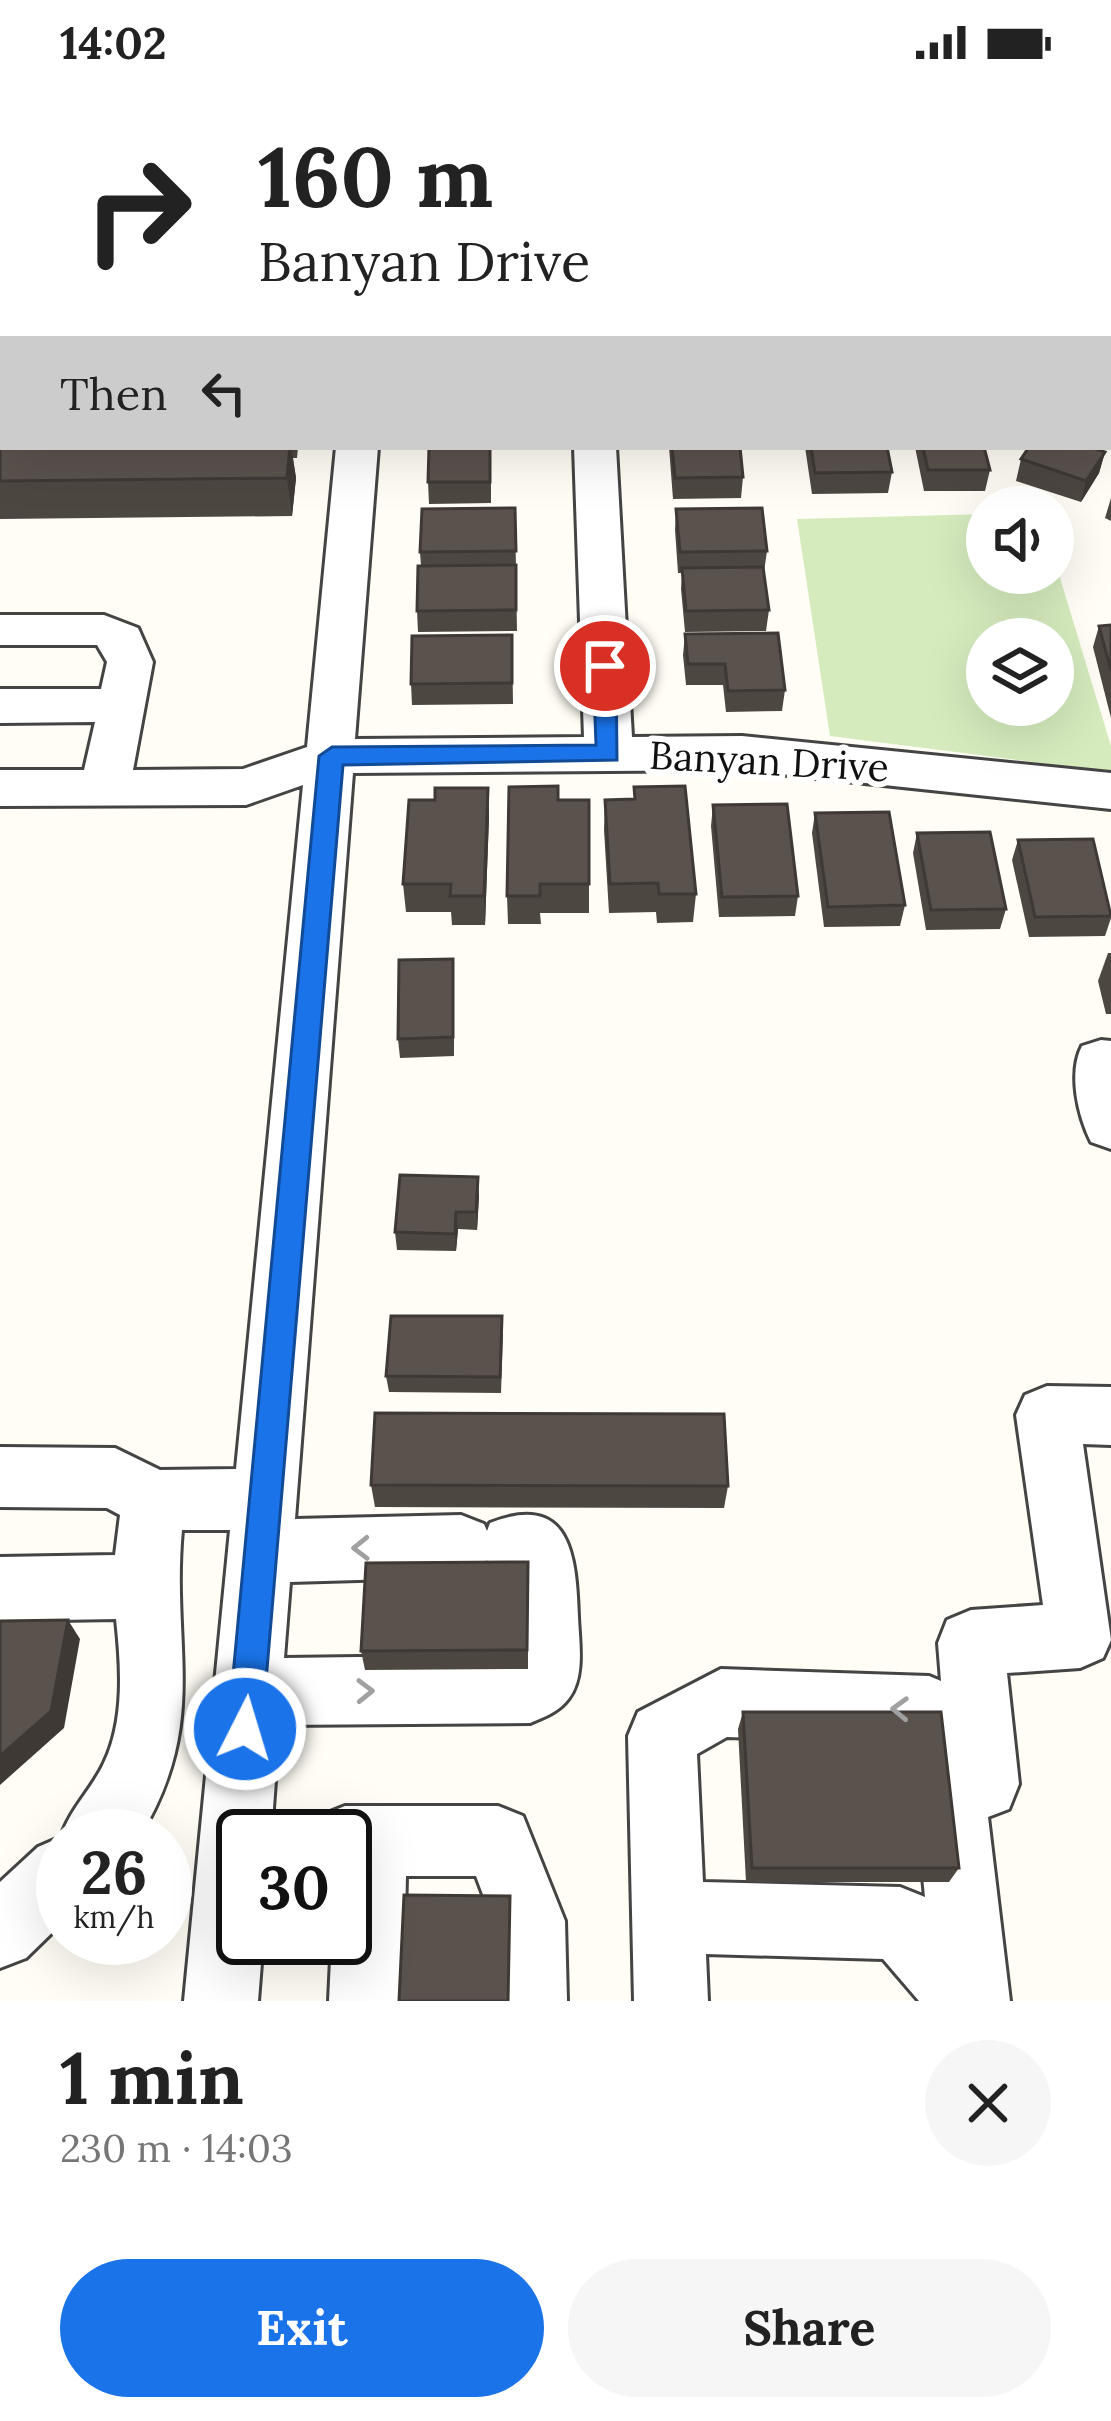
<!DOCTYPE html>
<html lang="en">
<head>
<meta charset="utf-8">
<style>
	:root { --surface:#fff; --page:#f6f6f6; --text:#222; --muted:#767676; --accent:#1a73e8 }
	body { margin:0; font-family:Lora,serif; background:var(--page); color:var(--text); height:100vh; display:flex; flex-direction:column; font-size:45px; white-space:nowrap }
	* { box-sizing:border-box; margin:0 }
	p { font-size:39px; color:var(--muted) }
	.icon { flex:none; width:66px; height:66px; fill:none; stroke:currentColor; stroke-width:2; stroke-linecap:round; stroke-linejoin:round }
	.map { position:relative; height:1917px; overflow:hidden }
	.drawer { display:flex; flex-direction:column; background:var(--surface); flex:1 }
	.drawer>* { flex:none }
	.top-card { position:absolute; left:0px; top:0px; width:1113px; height:366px; box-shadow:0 12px 48px #0002; background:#fff; color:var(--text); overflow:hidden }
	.tools { position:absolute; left:966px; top:402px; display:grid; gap:24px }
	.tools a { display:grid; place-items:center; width:108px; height:108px; border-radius:50%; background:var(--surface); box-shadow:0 12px 48px #0002; font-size:60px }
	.speed { position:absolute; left:36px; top:1725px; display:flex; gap:24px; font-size:60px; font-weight:700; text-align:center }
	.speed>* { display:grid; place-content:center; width:156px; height:156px; border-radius:50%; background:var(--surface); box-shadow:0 12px 48px #0002; line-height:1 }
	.speed small { font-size:30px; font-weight:400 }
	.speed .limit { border:6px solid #111; border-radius:18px; background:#fff; color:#111 }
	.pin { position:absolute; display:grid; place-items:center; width:102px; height:102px; color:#fff; margin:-51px; border:6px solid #fff; border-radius:50%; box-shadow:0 3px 12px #0007 }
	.me { position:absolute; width:132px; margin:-66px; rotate:5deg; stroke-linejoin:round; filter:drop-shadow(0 0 9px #0008) }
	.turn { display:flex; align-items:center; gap:42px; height:252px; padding:0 60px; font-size:54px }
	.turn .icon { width:156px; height:156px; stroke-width:2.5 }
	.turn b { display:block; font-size:84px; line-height:102px }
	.then { display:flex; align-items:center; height:114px; padding:0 60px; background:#0003; gap:24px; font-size:45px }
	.round { display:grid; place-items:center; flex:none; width:126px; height:126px; border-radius:63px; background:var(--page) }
	.head { display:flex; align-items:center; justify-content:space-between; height:204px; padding:0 60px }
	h1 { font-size:72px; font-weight:700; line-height:90px }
	.primary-button { display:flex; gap:24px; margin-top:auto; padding:24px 60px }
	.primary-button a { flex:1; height:138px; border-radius:72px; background:var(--accent); color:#fff; font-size:48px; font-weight:700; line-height:138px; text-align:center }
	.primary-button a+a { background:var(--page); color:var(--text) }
	.status { display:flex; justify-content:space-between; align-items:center; height:84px; padding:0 60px; background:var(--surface); direction:ltr }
	.status svg { height:33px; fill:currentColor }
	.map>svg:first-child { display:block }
	.green { fill:#d5ebbd; fill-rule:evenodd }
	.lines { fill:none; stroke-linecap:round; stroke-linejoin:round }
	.minor-casing { stroke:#444; stroke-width:6 }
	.minor { fill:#fff; fill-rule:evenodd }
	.wall { fill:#4d4742 }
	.shaded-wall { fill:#3f3936 }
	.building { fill:#5a524d; stroke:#3f3936; stroke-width:3 }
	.oneway { stroke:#a0a0a0 }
	.route { fill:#1a73e8; stroke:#114b97; stroke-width:3 }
	.labels { text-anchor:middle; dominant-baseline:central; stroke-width:12; stroke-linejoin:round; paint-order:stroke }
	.street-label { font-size:39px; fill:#111; stroke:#fff }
</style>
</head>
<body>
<div class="status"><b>14:02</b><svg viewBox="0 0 49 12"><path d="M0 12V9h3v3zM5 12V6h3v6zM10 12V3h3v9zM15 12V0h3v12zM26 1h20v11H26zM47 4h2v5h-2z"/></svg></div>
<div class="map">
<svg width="1111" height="1917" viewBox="0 0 1111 1917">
	<rect width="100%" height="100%" fill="#fffdf5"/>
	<!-- green -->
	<path class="green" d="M987 430V489H1053V471L1111 662V688L830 652 797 435ZM987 555H1053V621H987Z"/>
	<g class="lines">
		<defs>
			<g id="minor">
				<rect x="367" y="0" width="34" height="3"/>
				<rect x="1110" y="74" width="1" height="22"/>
				<rect x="0" y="81" width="3" height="22"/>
				<rect x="1110" y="316" width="1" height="24"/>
				<path d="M336 363H378L355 655 584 653 574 363H616L632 653 742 652 1111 689V725L742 686 353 689 295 1435 461 1431 484 1440 487 1447 490 1439C571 1407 576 1473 578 1533 579 1559 585 1592 569 1614 559 1628 544 1633 530 1639L279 1641 271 1752H243V1854H263L258 1917H184L230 1446H182C171 1565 209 1637 140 1752H63V1838L26 1874 0 1884V1798L38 1763 61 1753C70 1725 92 1705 104 1679 125 1636 121 1581 116 1535L0 1537V1473L115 1471 120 1431 107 1424 0 1423V1363L115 1364 160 1386 236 1385 303 701 246 721 0 722V686H84L95 638 0 639V605H101L107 578 97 561H0V531H104L138 544 153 578 133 686 243 685 307 663ZM487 1476 490 1483 512 1492V1571L284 1574 290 1498 461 1493 484 1484Z"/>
				<path d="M1101 956 1111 957V1065L1091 1058C1078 1032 1068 989 1082 962Z"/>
				<path d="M1047 1302 1111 1303V1361L1083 1360 1111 1556 1103 1574 1080 1584 1007 1589 1019 1700 1009 1725 988 1733 1010 1917H919L883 1875 706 1870 708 1917H634L628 1652 638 1628 721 1585 929 1592 941 1597 938 1559 947 1536 971 1526 1043 1521 1016 1331 1025 1311ZM727 1653 910 1659 925 1813 900 1803 703 1798 697 1670Z"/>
				<polygon points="345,1722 498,1722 523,1732 565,1837 567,1917 493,1917 493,1837 476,1792 406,1792 403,1917 329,1917 332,1854 345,1854 345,1752 312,1752 320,1732"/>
			</g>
		</defs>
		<!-- minor casing -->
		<use href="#minor" class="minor-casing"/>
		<!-- minor -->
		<use href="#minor" class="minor"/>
	</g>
	<!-- wall -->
	<g class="wall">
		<polygon points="50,0 75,0 74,3 51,3"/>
		<polygon points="173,0 195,0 194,3 174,3"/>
		<polygon points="3,9 3,65 0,65 0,14"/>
		<polygon points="3,105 3,167 0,167 0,116"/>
		<polygon points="0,267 3,267 3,363 298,363 297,374 293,374 296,394 292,432 0,435"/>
		<polygon points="491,363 491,419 429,420 428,398"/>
		<polygon points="669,363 740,363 743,393 741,414 673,415"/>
		<polygon points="805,363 887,363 892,388 888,409 812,410"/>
		<polygon points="915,363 984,363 990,386 985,407 924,407"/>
		<polygon points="1105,368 1099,389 1081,418 1016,397 1021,375"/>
		<polygon points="1111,414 1111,437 1105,434"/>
		<polygon points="515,424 517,547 418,548 417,527 421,482 420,468"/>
		<polygon points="676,425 767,467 764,488 769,526 766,547 685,548 681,505 682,489 678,489 675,446"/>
		<polygon points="1111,541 1111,634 1093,563 1099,542"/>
		<polygon points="685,550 785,606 782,627 726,628 723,601 686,601 683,571"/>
		<polygon points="512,551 513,620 412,621 411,600"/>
		<polygon points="634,703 696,810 693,838 657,839 656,828 609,829 604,746 605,716 634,715"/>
		<polygon points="488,704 489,733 485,841 452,841 451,828 406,828 403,800 435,716"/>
		<polygon points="558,716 589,800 589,829 540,829 541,840 508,840 507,812"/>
		<polygon points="713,721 798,812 795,832 719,833 711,742"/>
		<polygon points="815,729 905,821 900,842 824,843 812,749"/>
		<polygon points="917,749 1006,825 1000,845 926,846 913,769"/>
		<polygon points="1018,756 1111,828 1111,834 1105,852 1029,853 1012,776"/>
		<polygon points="1108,869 1111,869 1111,930 1106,930 1098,897"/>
		<polygon points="453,875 454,972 400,974 398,955"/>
		<polygon points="479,1112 477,1146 458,1145 456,1167 397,1166 395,1148"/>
		<polygon points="503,1249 501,1309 389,1308 386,1292"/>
		<polygon points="371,1401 728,1402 724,1424 375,1423"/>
		<polygon points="528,1478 528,1585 365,1586 361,1567"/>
		<polygon points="743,1628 959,1784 949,1798 746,1798 738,1645"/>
	</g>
	<!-- shaded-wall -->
	<g class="shaded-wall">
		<polygon points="290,363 291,363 296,394 292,432 287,394"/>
		<polygon points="1105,368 1099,389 1081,418 1086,397"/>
		<polygon points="488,704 489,733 485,841 484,812"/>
		<polygon points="453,875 454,894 454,972 453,953"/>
		<polygon points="478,1093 479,1112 477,1146 476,1128"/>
		<polygon points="456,1128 458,1145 456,1167 455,1150"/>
		<polygon points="68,1536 80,1555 64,1644 0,1701 0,1672"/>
	</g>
	<!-- building -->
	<g class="building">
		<polygon points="6,0 23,0 22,3 5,3"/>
		<polygon points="195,0 217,0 216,3 194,3"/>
		<rect x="299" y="0" width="23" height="3"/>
		<polygon points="3,9 3,44 0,44 0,14"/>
		<rect x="1110" y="101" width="1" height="46"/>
		<polygon points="3,105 3,146 0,146 0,116"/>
		<rect x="0" y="267" width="3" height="33"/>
		<polygon points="0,319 3,319 3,346 0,347"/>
		<polygon points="0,359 3,359 3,363 290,363 287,394 0,397"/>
		<polygon points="429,363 490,363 490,398 428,398"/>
		<polygon points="672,363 740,363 743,393 675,394"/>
		<polygon points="811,363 887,363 892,388 815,389"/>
		<polygon points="923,363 984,363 990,386 928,386"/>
		<polygon points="1029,363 1090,363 1105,368 1086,397 1021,375"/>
		<polygon points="515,424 516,467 420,468 422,425"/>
		<polygon points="762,424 767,467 680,468 676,425"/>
		<polygon points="516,481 516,526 417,527 418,482"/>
		<polygon points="763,483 769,526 686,527 682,484"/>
		<polygon points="1111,541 1111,587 1099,542"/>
		<polygon points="778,549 785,606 728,607 725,580 688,580 685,550"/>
		<polygon points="512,551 512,599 411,600 412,552"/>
		<polygon points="558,702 558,716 589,716 589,800 540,800 540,812 507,812 509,703"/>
		<polygon points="685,702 696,810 659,810 658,799 610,800 605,716 635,715 634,703"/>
		<polygon points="435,704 488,704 484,812 450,812 451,800 403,800 409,716 435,716"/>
		<polygon points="787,720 798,812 722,813 713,721"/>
		<polygon points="889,728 905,821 828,823 815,729"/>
		<polygon points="990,748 1006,825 931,826 917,749"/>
		<polygon points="1093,755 1111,832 1035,833 1018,756"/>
		<polygon points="453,875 453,953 398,955 399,876"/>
		<polygon points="400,1091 478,1093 476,1128 456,1128 455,1150 395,1148"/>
		<polygon points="391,1232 502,1232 500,1293 386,1292"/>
		<polygon points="375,1329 724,1330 728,1402 371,1401"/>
		<polygon points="528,1478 527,1566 361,1567 366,1479"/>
		<polygon points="68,1536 51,1627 0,1672 0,1537"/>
		<polygon points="743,1628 941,1628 959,1784 752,1784"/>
		<polygon points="404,1811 510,1812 508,1917 399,1917"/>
	</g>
	<!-- one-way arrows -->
	<defs><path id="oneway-chevron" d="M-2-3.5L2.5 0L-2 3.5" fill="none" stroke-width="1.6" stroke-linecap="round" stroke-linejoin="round" transform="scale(3)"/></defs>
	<g class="oneway">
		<use href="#oneway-chevron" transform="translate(361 1464) rotate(179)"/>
		<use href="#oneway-chevron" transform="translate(365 1607) rotate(-1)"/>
		<use href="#oneway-chevron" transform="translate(900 1625) rotate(-178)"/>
	</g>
	<!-- route -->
	<polygon class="route" points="605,574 616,582 617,676 343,681 262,1645 257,1657 245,1662 233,1657 228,1645 319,672 332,663 596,661 593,582"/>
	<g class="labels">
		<!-- street labels -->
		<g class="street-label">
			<text transform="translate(769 677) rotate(3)">Banyan Drive</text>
		</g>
	</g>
</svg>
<div class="tools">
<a><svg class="icon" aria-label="sound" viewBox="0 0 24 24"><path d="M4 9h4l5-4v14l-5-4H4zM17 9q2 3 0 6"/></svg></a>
<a><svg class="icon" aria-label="layers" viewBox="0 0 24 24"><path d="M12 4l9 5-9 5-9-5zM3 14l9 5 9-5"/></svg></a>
</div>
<div class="speed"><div>26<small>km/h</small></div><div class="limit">30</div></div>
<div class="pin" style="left:605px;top:582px;background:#d93025"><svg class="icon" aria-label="arrive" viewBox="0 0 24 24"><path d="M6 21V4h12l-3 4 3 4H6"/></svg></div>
<svg class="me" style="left:245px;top:1645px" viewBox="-20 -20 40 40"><circle r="17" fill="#1a73e8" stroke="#fff" stroke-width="3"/><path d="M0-11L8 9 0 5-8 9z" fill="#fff"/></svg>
<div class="top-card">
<div class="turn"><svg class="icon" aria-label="right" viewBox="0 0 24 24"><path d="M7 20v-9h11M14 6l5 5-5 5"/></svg><div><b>160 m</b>Banyan Drive</div></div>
<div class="then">Then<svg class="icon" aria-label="left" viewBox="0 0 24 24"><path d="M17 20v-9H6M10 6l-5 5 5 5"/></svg></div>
</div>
</div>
<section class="drawer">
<div class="head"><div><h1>1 min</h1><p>230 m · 14:03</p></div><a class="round"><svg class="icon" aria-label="close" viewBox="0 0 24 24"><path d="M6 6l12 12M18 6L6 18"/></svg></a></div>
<div class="primary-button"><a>Exit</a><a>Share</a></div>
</section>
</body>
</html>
